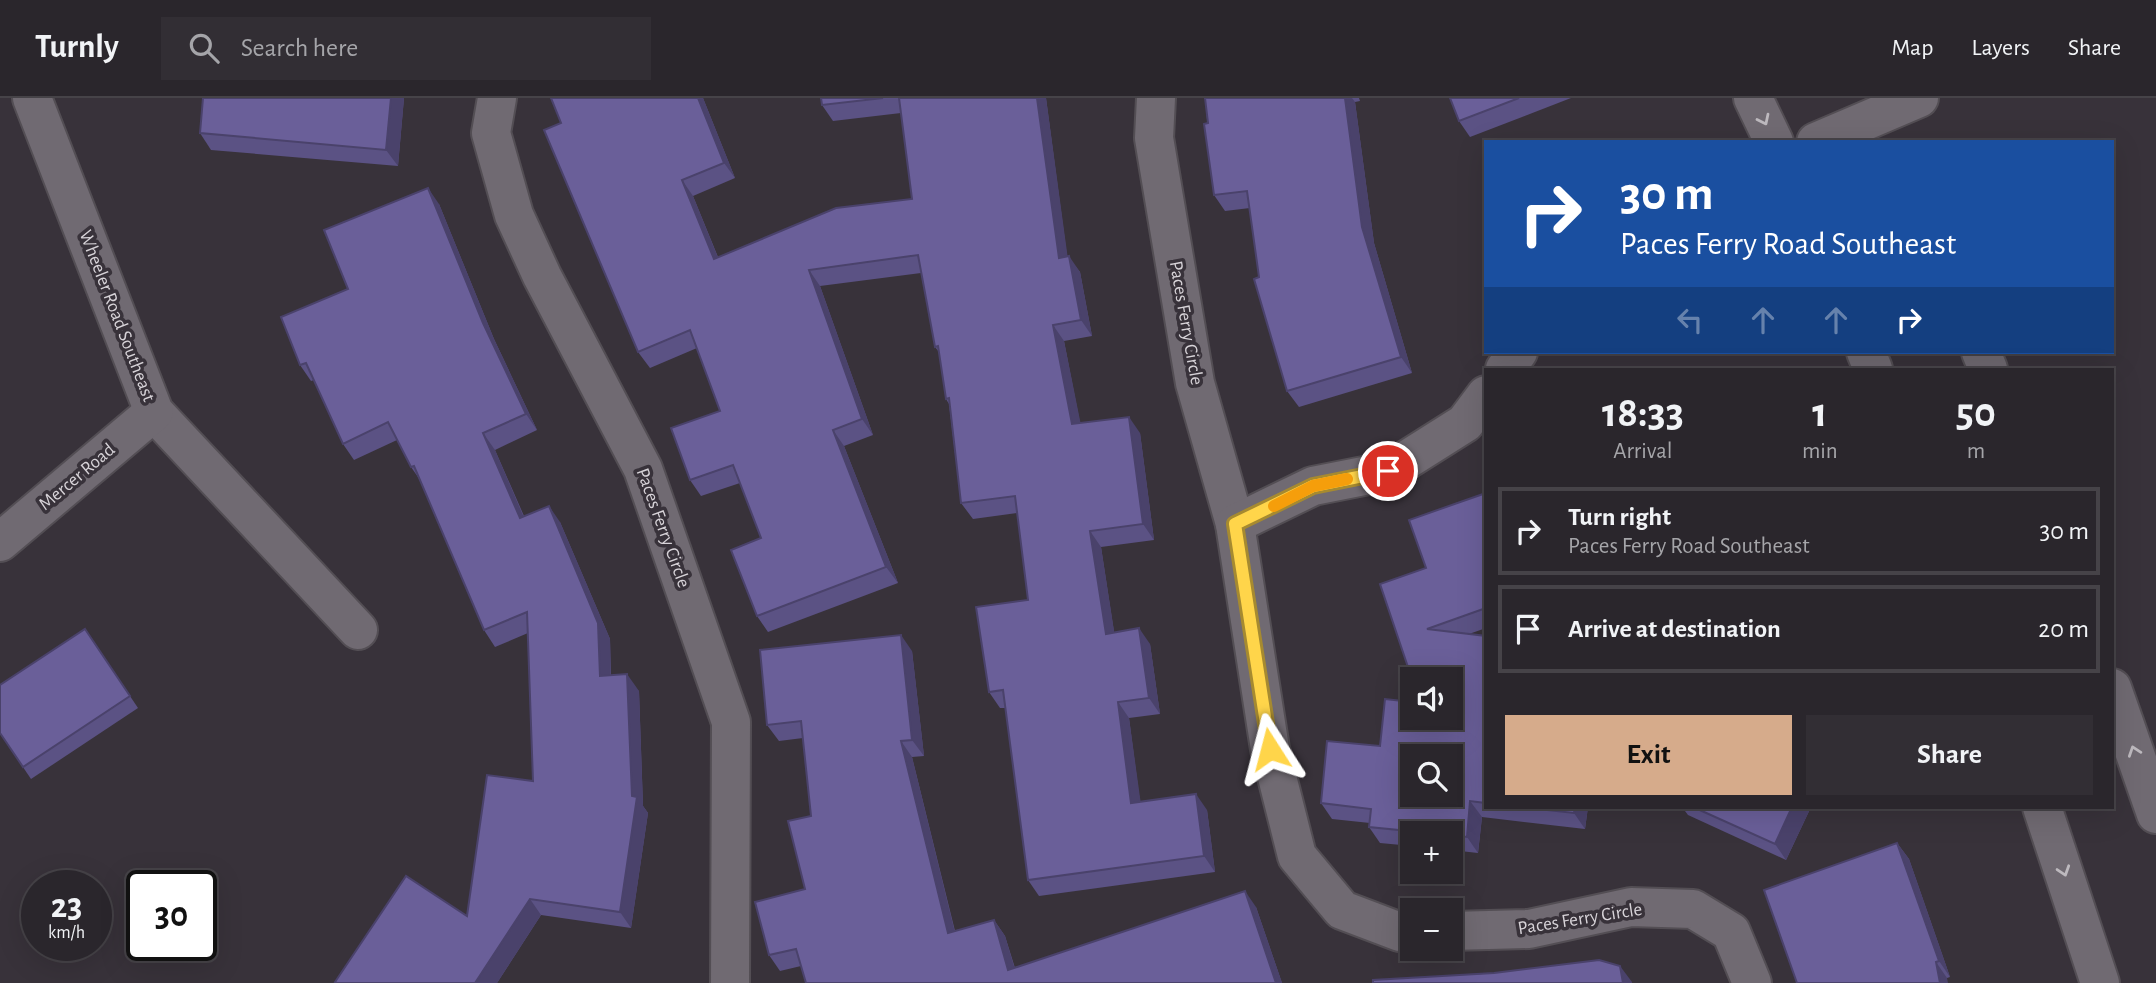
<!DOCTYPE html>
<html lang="en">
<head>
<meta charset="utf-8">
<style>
	:root { --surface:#2a262c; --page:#322e34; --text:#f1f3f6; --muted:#a5a5a9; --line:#464348; --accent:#d6ab8b }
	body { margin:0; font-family:"Alegreya Sans",sans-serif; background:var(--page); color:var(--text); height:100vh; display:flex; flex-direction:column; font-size:26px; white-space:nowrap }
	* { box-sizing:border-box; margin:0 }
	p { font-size:23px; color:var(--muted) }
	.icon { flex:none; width:38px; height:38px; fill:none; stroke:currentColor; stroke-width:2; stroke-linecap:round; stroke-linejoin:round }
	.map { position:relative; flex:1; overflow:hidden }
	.details { position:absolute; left:1484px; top:270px; width:630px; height:441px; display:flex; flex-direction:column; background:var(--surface); border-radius:0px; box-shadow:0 7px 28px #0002,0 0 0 2px var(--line) }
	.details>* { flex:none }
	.banner { position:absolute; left:1484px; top:42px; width:630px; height:214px; border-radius:0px; box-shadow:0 7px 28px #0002,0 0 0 2px var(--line); background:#1a4fa0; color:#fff; overflow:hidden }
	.controls { position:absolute; left:1400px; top:569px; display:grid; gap:14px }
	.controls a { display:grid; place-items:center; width:63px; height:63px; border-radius:0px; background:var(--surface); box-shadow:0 7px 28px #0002,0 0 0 2px var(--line); font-size:35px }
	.speed { position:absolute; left:21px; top:772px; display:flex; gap:14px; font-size:35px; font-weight:700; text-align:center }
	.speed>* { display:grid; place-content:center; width:91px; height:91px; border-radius:50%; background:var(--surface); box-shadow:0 7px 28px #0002,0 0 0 2px var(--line); line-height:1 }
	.speed small { font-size:18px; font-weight:400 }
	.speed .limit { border:4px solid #111; border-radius:10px; background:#fff; color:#111 }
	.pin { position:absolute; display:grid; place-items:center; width:60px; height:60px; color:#fff; margin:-30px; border:4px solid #fff; border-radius:50%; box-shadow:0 2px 7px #0007 }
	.me { position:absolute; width:77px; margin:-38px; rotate:351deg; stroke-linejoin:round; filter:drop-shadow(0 0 5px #0008) }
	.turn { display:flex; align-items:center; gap:24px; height:147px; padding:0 21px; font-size:32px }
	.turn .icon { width:91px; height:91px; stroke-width:2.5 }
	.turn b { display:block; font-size:49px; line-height:60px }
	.lanes { display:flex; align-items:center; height:66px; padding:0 21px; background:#0003; justify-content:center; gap:35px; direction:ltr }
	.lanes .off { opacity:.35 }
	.eta { display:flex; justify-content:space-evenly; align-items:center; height:119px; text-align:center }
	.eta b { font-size:42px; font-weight:600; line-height:49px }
	.button { display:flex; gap:14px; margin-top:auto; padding:14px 21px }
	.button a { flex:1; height:80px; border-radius:0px; background:var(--accent); color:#111; font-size:28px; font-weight:600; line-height:80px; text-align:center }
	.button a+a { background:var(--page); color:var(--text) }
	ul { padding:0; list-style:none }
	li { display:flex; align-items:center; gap:21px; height:88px; margin:0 14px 10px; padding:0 7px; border:4px solid var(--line); border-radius:0px }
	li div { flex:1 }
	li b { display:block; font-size:26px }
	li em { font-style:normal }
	header { display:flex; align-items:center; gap:42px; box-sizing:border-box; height:98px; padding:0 35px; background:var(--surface); border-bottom:2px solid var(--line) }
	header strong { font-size:33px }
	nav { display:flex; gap:38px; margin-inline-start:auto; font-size:24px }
	.search { width:490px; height:63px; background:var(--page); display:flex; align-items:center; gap:18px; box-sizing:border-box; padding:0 24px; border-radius:0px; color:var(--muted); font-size:26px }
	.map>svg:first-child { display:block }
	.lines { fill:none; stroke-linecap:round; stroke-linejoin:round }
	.minor-casing { stroke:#534e54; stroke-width:42 }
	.secondary-casing { stroke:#534e54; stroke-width:42 }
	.minor { stroke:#706a72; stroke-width:38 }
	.secondary { stroke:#706a72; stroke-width:38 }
	.wall { fill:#5b5284 }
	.shaded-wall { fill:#4a426b }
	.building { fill:#6a5f99; stroke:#4a426b; stroke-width:2; fill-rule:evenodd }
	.oneway { stroke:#bdb9be }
	.route-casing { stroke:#a68a30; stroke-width:18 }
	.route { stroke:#ffd54a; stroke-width:12 }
	.slow { stroke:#f59e0b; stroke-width:12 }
	.labels { text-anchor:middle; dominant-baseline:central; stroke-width:7; stroke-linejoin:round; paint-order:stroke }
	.street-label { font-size:19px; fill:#d7d3d8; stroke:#38323a }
</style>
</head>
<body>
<header>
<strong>Turnly</strong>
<div class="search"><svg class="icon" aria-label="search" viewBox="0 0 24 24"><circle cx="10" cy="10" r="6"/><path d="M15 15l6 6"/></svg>Search here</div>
<nav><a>Map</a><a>Layers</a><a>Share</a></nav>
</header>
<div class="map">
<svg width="2156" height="885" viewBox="0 0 2156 885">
	<rect width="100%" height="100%" fill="#38323a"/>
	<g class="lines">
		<defs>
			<g id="minor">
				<polyline points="32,0 154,314 358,532"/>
				<polyline points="497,0 491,35 514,117 542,178 643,371 731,624 730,885"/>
				<polyline points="1156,0 1154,40 1195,285 1235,426 1270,651 1297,758 1342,812 1400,834 1412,834"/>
				<polyline points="1505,271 1518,254"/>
				<polyline points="1235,426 1313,388 1389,373 1465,325 1486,297"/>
				<polyline points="0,444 154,314"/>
				<polyline points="1451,833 1529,831 1631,809 1693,811 1731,834 1752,885"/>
			</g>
			<g id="secondary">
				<polyline points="1753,0 1774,44"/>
				<polyline points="1816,44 1919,0"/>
				<polyline points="1866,254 1873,271"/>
				<polyline points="1981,254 1988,271"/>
				<polyline points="2112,590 2156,716"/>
				<polyline points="2042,709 2100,885"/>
			</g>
		</defs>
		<!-- minor casing -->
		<use href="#minor" class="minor-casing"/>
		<!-- secondary casing -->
		<use href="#secondary" class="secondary-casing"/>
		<!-- minor -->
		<use href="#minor" class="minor"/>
		<!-- secondary -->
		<use href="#secondary" class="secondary"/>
	</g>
	<!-- wall -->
	<g class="wall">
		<polygon points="203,0 404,0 398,68 211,52 200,35"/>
		<polygon points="551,0 703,0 735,80 693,98 718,159 912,101 901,15 833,23 822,7 821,0 1046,0 1067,158 1080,174 1092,238 1064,243 1080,325 1140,335 1154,442 1101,449 1114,534 1150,546 1160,616 1129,620 1140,704 1207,712 1215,774 1039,798 1028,782 1006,610 1000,610 989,594 1028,502 1017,415 973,421 961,405 949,306 946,301 939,254 935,249 921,175 820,188 873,337 844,348 898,485 768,534 757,518 761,440 740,385 701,398 690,382 720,313 697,250 650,270 638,254 561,25"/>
		<polygon points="1205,0 1359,0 1360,3 1355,4 1374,145 1412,275 1299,309 1287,293 1259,179 1250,110 1225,113 1214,97"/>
		<polygon points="1450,0 1571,0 1470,39 1459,23"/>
		<polygon points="439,106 494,241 537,332 495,352 524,418 560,424 610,541 611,577 639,593 643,708 648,715 631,830 541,817 497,885 336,885 335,884 467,818 533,683 528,535 495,549 484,532 420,382 411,369 397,342 354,362 343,346 314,282 311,283 300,267 348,191"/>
		<polygon points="1486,395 1486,530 1469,536 1486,538 1486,709 1588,709 1585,731 1482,719 1478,755 1451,752 1451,735 1412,735 1412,748 1380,745 1369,729 1370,725 1332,721 1321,705 1380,648 1451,620 1412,581 1426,470"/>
		<polygon points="85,531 138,610 31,681 0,635"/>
		<polygon points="912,553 924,658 912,659 955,833 994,822 1005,838 1015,870 1256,809 1282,885 806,885 801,868 780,873 769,857 805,791 811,718 803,640 779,643 767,627"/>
		<polygon points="1682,709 1811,709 1786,762 1688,717"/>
		<polygon points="1897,745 1909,761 1950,879 1947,880 1797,885"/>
	</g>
	<!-- shaded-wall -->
	<g class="shaded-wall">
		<polygon points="391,0 404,0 398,68 386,52"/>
		<polygon points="698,0 703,0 735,80 724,65"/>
		<polygon points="1037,0 1046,0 1070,176 1059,160"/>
		<polygon points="1345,0 1352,0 1355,4 1374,145 1412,275 1401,259 1362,129"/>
		<polygon points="682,82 693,98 725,177 714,161"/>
		<polygon points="428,90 439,106 494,241 537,332 526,316 483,225"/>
		<polygon points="1069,158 1080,174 1092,238 1081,222"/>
		<polygon points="809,172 820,188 873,337 862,321"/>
		<polygon points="1053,227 1064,243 1084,342 1072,326"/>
		<polygon points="1129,319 1140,335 1154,442 1143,426"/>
		<polygon points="833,332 844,348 898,485 886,469"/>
		<polygon points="483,335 495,352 531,436 520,420"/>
		<polygon points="549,408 560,424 610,541 611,594 600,578"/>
		<polygon points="1090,433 1101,449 1117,552 1106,536"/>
		<polygon points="1139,530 1150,546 1160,616 1149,600"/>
		<polygon points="901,537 912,553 924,658 912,642"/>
		<polygon points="627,576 639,593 643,708 648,715 631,830 620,814 632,698"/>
		<polygon points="1118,604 1129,620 1143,721 1131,705"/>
		<polygon points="901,643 912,659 959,851 948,835"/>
		<polygon points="1196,696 1207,712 1215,774 1204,758"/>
		<polygon points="1470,703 1482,719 1478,755 1467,739"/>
		<polygon points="1575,709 1588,709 1585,731 1574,715"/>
		<polygon points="1792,709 1811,709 1786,762 1775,746"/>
		<polygon points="1897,745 1909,761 1950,879 1939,863"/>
		<polygon points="1245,793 1256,809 1282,885 1276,885"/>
		<polygon points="530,801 541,817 497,885 475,885"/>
		<polygon points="994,822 1005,838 1019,885 1008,872"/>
		<polygon points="1936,864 1947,880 1948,885 1940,885"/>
		<polygon points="1620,868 1632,884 1632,885 1623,885"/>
	</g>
	<!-- building -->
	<g class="building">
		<polygon points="203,0 391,0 386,52 200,35"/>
		<polygon points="551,0 698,0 724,65 682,82 714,161 836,110 912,101 899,0 1037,0 1059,160 1069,158 1081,222 1053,227 1072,326 1129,319 1143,426 1090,433 1106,536 1139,530 1149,600 1118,604 1131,705 1196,696 1204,758 1028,782 1003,592 989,594 976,509 1028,502 1015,398 961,405 949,300 946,301 938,248 935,249 918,157 809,172 862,321 833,332 886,469 757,518 731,452 761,440 733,367 690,382 671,330 720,313 690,232 638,254 544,32 561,25"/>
		<polygon points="821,0 883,0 822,7"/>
		<polygon points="1205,0 1345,0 1362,129 1401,259 1287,293 1254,181 1259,179 1247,93 1214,97 1204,26 1208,25"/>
		<polygon points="1450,0 1519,0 1459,23"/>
		<polygon points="428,90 483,225 526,316 483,335 520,420 549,408 598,525 600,578 627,576 632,698 637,699 620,814 530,801 475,885 337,885 335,884 406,778 467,818 487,677 533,683 527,514 484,532 414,368 411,369 388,324 343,346 306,265 300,267 281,219 348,191 324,132"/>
		<path d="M1486 395V510L1427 531 1486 538V705L1470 703 1467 739 1451 737V735H1429L1369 729 1371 711 1321 705 1327 643 1380 648 1385 601 1412 604V620H1451V581H1412L1380 486 1426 470 1409 422ZM1412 658H1451V696H1412Z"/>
		<polygon points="85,531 130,598 23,669 0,635 0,587"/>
		<polygon points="901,537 912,642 901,643 948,835 994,822 1008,872 1245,793 1276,885 806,885 796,851 769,857 755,804 805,791 788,723 811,718 801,623 767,627 760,552"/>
		<polygon points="1519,709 1575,709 1574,715"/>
		<polygon points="1693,709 1792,709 1775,746"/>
		<polygon points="1897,745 1939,863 1936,864 1940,885 1797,885 1764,792"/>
		<polygon points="1599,862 1620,868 1623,885 1373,885 1373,882 1494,875"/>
	</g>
	<!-- one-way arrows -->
	<defs><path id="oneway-chevron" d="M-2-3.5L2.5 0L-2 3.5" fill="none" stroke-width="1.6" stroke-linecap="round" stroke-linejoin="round" transform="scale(1.75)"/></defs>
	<g class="oneway">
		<use href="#oneway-chevron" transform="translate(1764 22) rotate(64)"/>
		<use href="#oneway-chevron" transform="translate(2134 653) rotate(-109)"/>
		<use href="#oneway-chevron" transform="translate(2064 773) rotate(72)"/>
	</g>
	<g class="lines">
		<defs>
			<polyline id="route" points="1270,651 1235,426 1313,388 1388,373"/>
		</defs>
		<!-- route casing -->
		<use href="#route" class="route-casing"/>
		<!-- route -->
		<use href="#route" class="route"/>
		<!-- slow -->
		<polyline class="slow" points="1274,408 1313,388 1347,381"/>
	</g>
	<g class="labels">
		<!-- street labels -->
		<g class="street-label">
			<text transform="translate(117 218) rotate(69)">Wheeler Road Southeast</text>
			<text transform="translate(1186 225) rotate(80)">Paces Ferry Circle</text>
			<text transform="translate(77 379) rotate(-40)">Mercer Road</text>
			<text transform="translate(663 430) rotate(70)">Paces Ferry Circle</text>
			<text transform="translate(1580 821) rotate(-9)">Paces Ferry Circle</text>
		</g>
	</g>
</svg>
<div class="controls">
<a><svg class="icon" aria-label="sound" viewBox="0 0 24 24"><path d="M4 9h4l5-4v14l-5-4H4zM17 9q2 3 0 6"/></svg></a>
<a><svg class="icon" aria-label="search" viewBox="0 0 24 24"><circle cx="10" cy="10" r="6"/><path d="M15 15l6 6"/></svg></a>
<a>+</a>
<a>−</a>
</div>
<div class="speed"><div>23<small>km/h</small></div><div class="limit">30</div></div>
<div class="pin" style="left:1388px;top:373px;background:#d93025"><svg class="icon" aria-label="arrive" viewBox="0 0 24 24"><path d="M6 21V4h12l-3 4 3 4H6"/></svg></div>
<svg class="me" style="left:1270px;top:651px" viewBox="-20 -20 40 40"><path d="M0-17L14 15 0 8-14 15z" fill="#ffd54a" stroke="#fff" stroke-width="4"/></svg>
<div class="banner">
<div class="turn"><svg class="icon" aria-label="right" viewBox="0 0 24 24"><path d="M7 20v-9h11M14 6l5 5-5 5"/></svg><div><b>30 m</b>Paces Ferry Road Southeast</div></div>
<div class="lanes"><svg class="icon off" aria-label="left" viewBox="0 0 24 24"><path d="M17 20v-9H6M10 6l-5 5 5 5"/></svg><svg class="icon off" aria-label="ahead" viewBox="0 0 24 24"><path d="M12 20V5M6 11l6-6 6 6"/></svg><svg class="icon off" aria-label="ahead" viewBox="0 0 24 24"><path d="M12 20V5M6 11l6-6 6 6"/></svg><svg class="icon" aria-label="right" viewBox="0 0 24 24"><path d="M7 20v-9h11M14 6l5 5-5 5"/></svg></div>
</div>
<section class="details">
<div class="eta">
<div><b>18:33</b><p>Arrival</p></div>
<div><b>1</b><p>min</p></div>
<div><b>50</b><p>m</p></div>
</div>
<ul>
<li><svg class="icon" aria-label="right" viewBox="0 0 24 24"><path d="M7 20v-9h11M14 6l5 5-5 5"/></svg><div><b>Turn right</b><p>Paces Ferry Road Southeast</p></div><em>30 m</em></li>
<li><svg class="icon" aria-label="arrive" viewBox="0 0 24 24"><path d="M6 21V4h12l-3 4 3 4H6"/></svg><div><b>Arrive at destination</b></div><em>20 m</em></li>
</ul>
<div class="button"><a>Exit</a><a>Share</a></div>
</section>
</div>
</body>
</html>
